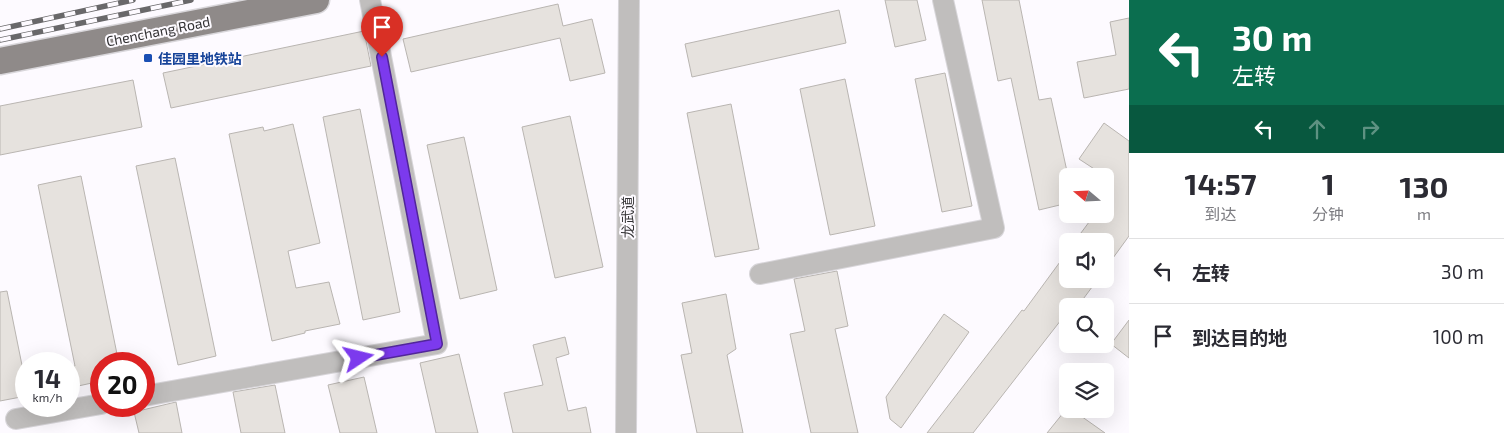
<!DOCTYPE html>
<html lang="zh">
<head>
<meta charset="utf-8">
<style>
	:root { --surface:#fff; --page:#f7f7f7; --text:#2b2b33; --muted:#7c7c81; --line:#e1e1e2 }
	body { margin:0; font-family:"Exo 2","Noto Sans SC",sans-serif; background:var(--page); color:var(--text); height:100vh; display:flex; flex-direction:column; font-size:19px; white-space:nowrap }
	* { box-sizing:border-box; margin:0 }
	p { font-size:16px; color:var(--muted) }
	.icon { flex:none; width:28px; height:28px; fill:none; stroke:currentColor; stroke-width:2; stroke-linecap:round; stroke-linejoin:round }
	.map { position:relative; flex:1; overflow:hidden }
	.sheet { display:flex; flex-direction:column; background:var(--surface); width:375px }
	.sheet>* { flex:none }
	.top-card { background:#0b6e4f; color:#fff; overflow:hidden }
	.needle { width:32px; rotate:289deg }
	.tools { position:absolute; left:1059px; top:168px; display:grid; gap:10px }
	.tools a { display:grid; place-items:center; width:55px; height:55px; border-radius:8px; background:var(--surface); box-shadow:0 5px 20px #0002; font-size:25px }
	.speed { position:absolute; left:15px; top:352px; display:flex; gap:10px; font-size:25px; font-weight:700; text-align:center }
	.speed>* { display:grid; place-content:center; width:65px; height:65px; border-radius:50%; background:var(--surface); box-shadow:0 5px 20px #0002; line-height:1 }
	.speed small { font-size:12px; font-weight:400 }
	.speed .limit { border:8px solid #d22; background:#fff; color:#111 }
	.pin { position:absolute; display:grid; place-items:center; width:42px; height:42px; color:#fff; margin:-51px -21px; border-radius:50% 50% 50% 0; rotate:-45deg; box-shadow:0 0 5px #0007 }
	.pin .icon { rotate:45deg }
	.me { position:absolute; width:55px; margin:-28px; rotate:80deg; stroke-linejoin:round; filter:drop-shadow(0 0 4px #0008) }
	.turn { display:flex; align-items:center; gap:18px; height:105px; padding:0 20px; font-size:22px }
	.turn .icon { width:65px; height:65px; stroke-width:2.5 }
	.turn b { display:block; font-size:35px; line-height:42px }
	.lanes { display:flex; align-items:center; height:48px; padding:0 20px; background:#0003; justify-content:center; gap:25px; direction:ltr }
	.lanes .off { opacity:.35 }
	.eta { display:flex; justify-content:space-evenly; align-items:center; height:85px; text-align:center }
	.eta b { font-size:30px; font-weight:700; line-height:35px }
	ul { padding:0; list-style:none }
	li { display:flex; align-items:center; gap:15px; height:65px; padding:0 20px; border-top:1px solid var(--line) }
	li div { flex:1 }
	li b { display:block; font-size:19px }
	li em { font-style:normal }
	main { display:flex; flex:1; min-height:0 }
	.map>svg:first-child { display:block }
	.building { fill:#e6e2de; stroke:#b9b5b1 }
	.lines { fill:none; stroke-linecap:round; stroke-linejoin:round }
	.minor-casing { stroke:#d8d6da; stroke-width:22 }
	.major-casing { stroke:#d8d6da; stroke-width:29 }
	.minor { stroke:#c0bebd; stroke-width:20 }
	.major { stroke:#8f8a89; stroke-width:26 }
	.rail-casing { stroke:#69686a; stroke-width:5.5 }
	.rail { stroke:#fdfaff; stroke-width:4; stroke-dasharray:11; stroke-linecap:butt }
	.route-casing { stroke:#51269a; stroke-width:12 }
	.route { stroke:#7c3aed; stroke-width:9 }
	.transit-dot { fill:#1a4fb4; stroke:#fdfaff; stroke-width:2 }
	.labels { text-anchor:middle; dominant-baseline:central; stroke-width:4; stroke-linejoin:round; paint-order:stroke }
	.street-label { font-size:14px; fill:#323133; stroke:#fdfaff }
	.transit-label { font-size:14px; font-weight:bold; fill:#164399; stroke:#fdfaff; text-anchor:start }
</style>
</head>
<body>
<main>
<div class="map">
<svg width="1129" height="433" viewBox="0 0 1129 433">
	<rect width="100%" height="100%" fill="#fdfaff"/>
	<!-- building -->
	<g class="building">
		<polygon points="885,0 917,0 926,40 895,47"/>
		<polygon points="982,0 1019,0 1039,100 1051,98 1068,176 1068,203 1039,210 1011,78 998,81"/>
		<polygon points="558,4 563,26 592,19 605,73 570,81 560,38 411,72 403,39"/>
		<polygon points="839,10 846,43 692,77 685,44"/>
		<polygon points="1129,18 1129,89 1084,98 1077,62 1116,55 1110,22"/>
		<polygon points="364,31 371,66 171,108 163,73"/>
		<polygon points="945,73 972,206 942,212 915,79"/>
		<polygon points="845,79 875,226 830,235 800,89"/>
		<polygon points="133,80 142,127 0,155 0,106"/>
		<polygon points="731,104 759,249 715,257 687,113"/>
		<polygon points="360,109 400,312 363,320 323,117"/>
		<polygon points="570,116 603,267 555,278 522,127"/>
		<polygon points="1104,123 1129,141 1129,236 1105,269 1105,241 1075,241 1095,214 1105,214 1105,200 1109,195 1105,196 1105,176 1079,159"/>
		<polygon points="293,124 320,243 288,251 296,288 329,282 340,324 305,331 305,333 272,341 229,134 263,127 264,131"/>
		<polygon points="464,137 497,290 460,299 427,145"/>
		<polygon points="175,158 216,356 178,365 136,166"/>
		<polygon points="81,176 119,364 101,364 101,381 69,388 69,367 75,366 38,185"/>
		<polygon points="1068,251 1068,279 1098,279 1078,306 1068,306 1068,311 973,433 927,433 1022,310 1024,311"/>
		<polygon points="837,271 848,326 835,329 858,433 811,433 790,334 805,331 794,279"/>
		<polygon points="7,291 26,385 26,396 0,401 0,292"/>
		<polygon points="726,294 736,349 727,355 743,433 697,433 681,355 692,353 682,303"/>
		<polygon points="944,314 969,332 901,428 890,419 886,397"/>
		<polygon points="1129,320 1129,358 1111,344"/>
		<polygon points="565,337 569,354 556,358 568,411 586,407 591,433 513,433 504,393 543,385 533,345"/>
		<polygon points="459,354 478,433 436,433 420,363"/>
		<polygon points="364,377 377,433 340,433 328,385"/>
		<polygon points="275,385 285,433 241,433 233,392"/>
		<polygon points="176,402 182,433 139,433 134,412"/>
		<polygon points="1068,407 1068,409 1071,409 1105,433 1047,433"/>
	</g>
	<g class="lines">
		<defs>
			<g id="minor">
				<polyline points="760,274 994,228 943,0"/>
				<polyline points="144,396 437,344 370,0"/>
				<polyline points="16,419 101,404"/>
				<polyline points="626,433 629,0"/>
			</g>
			<polyline id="major" points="0,61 316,0"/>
		</defs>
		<!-- minor casing -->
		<use href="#minor" class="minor-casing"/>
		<!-- major casing -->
		<use href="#major" class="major-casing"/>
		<!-- minor -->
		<use href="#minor" class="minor"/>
		<!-- major -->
		<use href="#major" class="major"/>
		<defs>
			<g id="rail">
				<polyline points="0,29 133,0"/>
				<polyline points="0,40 191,0"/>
			</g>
		</defs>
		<!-- rail casing -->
		<use href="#rail" class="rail-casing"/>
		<!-- rail -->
		<use href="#rail" class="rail"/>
	</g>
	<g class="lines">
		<defs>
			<polyline id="route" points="359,358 437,344 382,57"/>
		</defs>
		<!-- route casing -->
		<use href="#route" class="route-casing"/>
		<!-- route -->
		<use href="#route" class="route"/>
	</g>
	<!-- markers -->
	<rect class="transit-dot" x="143" y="53" width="10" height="10" rx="2.5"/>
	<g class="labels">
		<!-- street labels -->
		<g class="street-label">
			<text transform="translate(158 31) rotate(-11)">Chenchang Road</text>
			<text transform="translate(627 217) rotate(-90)">龙武道</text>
		</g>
		<!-- transit labels -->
		<g class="transit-label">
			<text x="158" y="58">佳园里地铁站</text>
		</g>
	</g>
</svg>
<div class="tools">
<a><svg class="needle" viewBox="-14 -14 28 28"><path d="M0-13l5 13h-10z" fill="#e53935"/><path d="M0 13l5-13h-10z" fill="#7c7c81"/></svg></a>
<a><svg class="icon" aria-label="sound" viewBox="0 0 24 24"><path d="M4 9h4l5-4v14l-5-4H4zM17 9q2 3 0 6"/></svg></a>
<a><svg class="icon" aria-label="search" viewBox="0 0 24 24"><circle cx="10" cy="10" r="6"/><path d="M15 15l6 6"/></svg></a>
<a><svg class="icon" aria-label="layers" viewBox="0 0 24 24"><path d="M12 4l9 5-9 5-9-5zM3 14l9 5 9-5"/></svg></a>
</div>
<div class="speed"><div>14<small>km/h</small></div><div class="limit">20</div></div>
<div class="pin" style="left:382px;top:57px;background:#d93025"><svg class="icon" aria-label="arrive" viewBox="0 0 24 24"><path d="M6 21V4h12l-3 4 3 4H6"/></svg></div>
<svg class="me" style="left:359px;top:358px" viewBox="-20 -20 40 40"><path d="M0-17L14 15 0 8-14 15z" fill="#7c3aed" stroke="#fff" stroke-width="4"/></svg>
</div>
<section class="sheet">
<div class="top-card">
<div class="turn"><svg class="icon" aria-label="left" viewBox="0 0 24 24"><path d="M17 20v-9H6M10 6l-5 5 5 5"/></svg><div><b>30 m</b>左转</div></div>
<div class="lanes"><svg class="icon" aria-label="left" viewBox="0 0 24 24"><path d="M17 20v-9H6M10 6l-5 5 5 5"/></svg><svg class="icon off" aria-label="ahead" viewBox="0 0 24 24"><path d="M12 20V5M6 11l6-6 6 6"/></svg><svg class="icon off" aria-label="right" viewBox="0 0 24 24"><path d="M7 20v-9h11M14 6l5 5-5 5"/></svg></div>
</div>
<div class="eta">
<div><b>14:57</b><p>到达</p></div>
<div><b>1</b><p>分钟</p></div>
<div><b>130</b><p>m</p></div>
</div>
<ul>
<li><svg class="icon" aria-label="left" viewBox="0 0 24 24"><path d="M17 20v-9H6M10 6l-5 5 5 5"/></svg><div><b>左转</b></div><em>30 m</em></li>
<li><svg class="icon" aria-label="arrive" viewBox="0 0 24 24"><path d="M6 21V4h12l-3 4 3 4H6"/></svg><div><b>到达目的地</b></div><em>100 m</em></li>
</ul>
</section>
</main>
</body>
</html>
